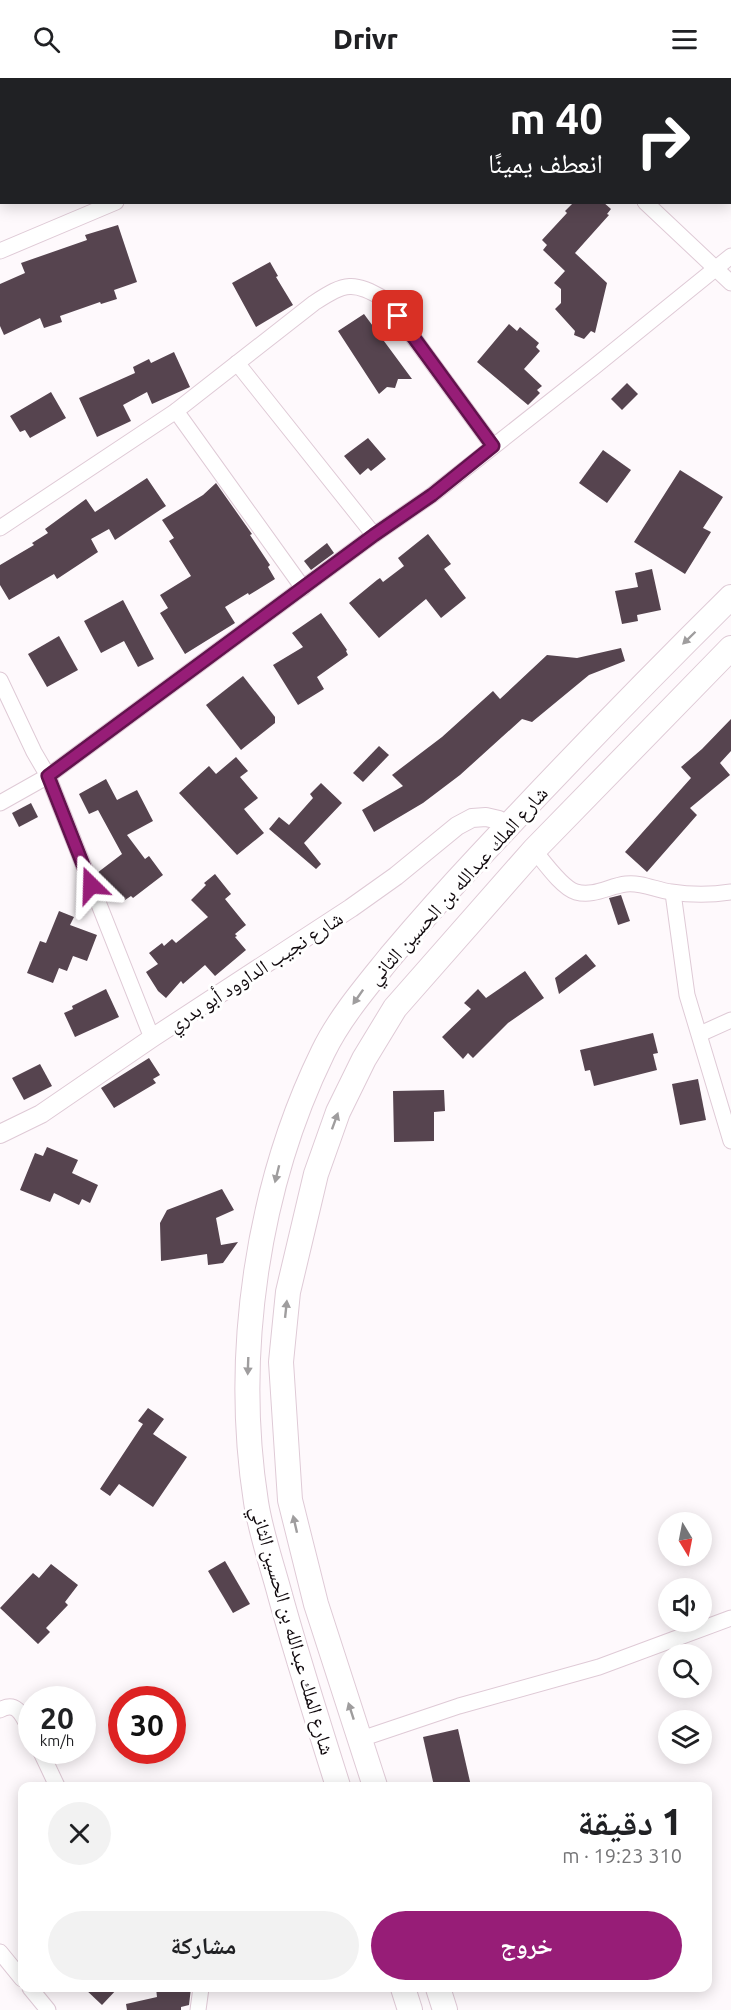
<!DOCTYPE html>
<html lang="ar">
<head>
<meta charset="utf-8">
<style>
	:root { --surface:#fff; --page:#f2f2f2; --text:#202124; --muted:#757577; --accent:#971d77 }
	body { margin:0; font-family:Ubuntu,"Noto Naskh Arabic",sans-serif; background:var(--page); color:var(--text); direction:rtl; height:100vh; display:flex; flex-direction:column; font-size:22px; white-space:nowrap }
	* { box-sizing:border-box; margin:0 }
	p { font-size:20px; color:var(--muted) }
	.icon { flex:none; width:33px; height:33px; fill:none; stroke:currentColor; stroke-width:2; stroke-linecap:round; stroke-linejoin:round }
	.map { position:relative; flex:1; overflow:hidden; direction:ltr }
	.details { position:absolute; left:18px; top:1704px; width:694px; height:210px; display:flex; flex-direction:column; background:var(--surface); border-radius:12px; box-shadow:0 3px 15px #0003; direction:rtl }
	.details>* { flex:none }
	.hud { position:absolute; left:0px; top:0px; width:732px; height:126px; box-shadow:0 3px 15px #0003; direction:rtl; background:#202124; color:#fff; overflow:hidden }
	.needle { width:39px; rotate:170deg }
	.tools { position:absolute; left:658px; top:1434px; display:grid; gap:12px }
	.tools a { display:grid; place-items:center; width:54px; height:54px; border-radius:50%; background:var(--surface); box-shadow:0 3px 15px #0003; font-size:30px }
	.speed { position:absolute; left:18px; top:1608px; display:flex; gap:12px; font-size:30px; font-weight:700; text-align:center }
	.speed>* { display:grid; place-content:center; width:78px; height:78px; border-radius:50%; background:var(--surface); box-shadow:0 3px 15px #0003; line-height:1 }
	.speed small { font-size:15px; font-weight:400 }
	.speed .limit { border:9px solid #d22; background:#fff; color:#111 }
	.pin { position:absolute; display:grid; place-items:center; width:51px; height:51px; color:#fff; margin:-26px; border-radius:12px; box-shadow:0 3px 9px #0006 }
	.me { position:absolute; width:66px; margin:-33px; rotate:338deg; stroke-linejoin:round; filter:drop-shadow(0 0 4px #0008) }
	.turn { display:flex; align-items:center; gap:21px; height:126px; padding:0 30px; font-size:27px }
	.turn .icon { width:78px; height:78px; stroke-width:2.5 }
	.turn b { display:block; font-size:42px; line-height:51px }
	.round { display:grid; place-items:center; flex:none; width:63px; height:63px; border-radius:32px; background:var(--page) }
	.head { display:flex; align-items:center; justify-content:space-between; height:102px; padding:0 30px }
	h1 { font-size:36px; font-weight:800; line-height:45px }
	.cta { display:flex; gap:12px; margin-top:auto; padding:12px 30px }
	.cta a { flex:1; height:69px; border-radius:36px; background:var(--accent); color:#fff; font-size:24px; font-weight:800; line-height:69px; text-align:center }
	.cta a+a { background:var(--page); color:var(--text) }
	header { display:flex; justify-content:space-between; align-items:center; height:78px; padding:0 30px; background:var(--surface); font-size:27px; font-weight:800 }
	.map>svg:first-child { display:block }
	.building { fill:#56444f }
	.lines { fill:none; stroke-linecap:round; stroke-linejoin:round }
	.minor-casing { stroke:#dfcad6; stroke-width:17 }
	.tertiary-casing { stroke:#dfcad6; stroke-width:20 }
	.trunk-casing { stroke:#dfcad6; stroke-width:26 }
	.minor { stroke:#fff; stroke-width:15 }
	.tertiary { stroke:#fff; stroke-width:18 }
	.trunk { stroke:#fff; stroke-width:24 }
	.oneway { fill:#9f9d9e }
	.route-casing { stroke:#62134d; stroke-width:15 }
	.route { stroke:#971d77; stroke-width:10 }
	.labels { text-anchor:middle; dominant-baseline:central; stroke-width:6; stroke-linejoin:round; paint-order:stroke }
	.street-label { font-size:20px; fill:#10090d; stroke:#fff }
</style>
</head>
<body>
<header><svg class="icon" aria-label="menu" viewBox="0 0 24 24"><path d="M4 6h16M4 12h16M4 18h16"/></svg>Drivr<svg class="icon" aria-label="search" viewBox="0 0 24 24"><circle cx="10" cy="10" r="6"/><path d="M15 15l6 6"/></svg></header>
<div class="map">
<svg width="731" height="1932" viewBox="0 0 731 1932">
	<rect width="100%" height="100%" fill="#fef9fc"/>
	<!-- building -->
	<g class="building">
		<polygon points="574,124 603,124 611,131 607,136 609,137 575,175 607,205 595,255 591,253 584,261 574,257 575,253 555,231 561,225 561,211 554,205 565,193 543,172 547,167 542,162 567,135 565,133"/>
		<polygon points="118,147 137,204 114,212 117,221 101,226 100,224 60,238 62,244 44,250 40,240 4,257 0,248 0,206 25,195 21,185 87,162 85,157"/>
		<polygon points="270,184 278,198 276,199 293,227 256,249 232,205"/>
		<polygon points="364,236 412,301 398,301 395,310 387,309 379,316 338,253"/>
		<polygon points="509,246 517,253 520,249 539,265 536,269 540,273 524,291 542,308 537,312 540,315 528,327 477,284"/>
		<polygon points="174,274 190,309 152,326 147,314 123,327 131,343 97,359 79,320 135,295 133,289 149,281 151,285"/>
		<polygon points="627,305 638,316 622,332 611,321"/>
		<polygon points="51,314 66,340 30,360 25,352 20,354 10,338"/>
		<polygon points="368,360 386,381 371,393 368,390 360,397 344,378"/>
		<polygon points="603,372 631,392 607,425 579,405"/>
		<polygon points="680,392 723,419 703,450 711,454 685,496 634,464"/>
		<polygon points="147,400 166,428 115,462 109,451 91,461 98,474 57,501 54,496 9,522 0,507 0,487 34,467 32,465 48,455 45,451 86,421 95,434"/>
		<polygon points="216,405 252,456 250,457 270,487 268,489 275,501 249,517 248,515 225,529 235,545 185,576 160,535 168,530 160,517 191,498 169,463 174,460 162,442 203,417"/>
		<polygon points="428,456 451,486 444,491 466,520 441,540 426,521 379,560 349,525 377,502 380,500 383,504 404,488 398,480"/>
		<polygon points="327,465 334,475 311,492 304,483"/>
		<polygon points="652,491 661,532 637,537 638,543 622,546 615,513 638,509 635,495"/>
		<polygon points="123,522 154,581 138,589 124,563 101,575 84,543"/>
		<polygon points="321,535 347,572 346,573 348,577 317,599 324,611 298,627 273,587 303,569 292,555"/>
		<polygon points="59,558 78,592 47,609 28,576"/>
		<polygon points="621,570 625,583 589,597 532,644 522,641 460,697 423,725 374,754 362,732 403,708 392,697 442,659 493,613 500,621 547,577 577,580"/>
		<polygon points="243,598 275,639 275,645 241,672 206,627"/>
		<polygon points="731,641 731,673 720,685 730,697 690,730 697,737 647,794 625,774 691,700 681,689 702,671"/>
		<polygon points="379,668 389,677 363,704 353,695"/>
		<polygon points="236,679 248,693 240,699 258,720 244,731 264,755 237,777 179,715 209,688 216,696"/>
		<polygon points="106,701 117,722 137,712 153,743 127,757 145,781 149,778 163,797 133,820 131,818 122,824 109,806 105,810 97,795 122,776 98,732 89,736 79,716"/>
		<polygon points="321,705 342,725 304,765 321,786 316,791 269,751 279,739 289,747 313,720 310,716"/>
		<polygon points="31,725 38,739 19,749 12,735"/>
		<polygon points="215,796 231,816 225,821 246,847 235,856 237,858 235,859 246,872 215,898 205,887 183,906 181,903 166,920 158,913 146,894 158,886 149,875 162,865 164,868 172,861 176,865 208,839 191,822 206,807 204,805"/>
		<polygon points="621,817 630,843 618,847 609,820"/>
		<polygon points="59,833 74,839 70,847 97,857 87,883 73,878 67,893 59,890 53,905 27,895 40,863 46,865"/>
		<polygon points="586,876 596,888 559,916 555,900"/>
		<polygon points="525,893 544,920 508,945 473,980 468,975 463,981 442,959 471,931 464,925 478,911 486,920"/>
		<polygon points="106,911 119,939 75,959 64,935 73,931 72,928"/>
		<polygon points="653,955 658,975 653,976 657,992 594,1008 590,992 585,993 580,972"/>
		<polygon points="149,980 160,997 153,1001 156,1005 114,1030 101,1010"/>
		<polygon points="40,986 52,1008 24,1022 12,1000"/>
		<polygon points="698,1001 706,1042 680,1047 672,1006"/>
		<polygon points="444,1012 445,1033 434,1034 434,1063 394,1064 393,1013"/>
		<polygon points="47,1069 78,1082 72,1095 98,1107 90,1125 82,1121 79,1127 54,1115 50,1124 20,1112 35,1075 43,1078"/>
		<polygon points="222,1111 234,1132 216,1140 221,1167 238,1164 223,1185 208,1187 207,1176 161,1183 160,1145 167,1132"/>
		<polygon points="148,1330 164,1341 153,1356 187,1379 153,1429 119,1406 110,1418 100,1411 143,1346 138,1343"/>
		<polygon points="225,1483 250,1526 233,1535 208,1493"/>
		<polygon points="51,1486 78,1507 65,1524 68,1527 46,1550 50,1554 38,1566 0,1530 33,1495 39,1500"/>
		<polygon points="458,1651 471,1708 434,1708 423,1659"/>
		<polygon points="84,1910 118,1910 102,1927"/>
		<polygon points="156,1910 172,1910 173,1914 191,1910 189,1927 181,1929 181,1932 127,1932 126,1926 157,1919"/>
	</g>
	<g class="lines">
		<defs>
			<g id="minor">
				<polyline points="159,0 161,2"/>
				<polyline points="514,0 515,2"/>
				<polyline points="645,124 731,205"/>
				<polyline points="0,173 116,124"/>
				<polyline points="237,285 374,457"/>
				<polyline points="176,333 303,510"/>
				<path d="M0 450 176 333 314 225C346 204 353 203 386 222L493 368"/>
				<polyline points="0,602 34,674 48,698 152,960"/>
				<polyline points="0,725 48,698 374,457 432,417 594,289 731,178"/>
				<path d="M534 772C544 784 562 810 576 814 594 819 609 808 626 806 641 804 656 812 671 814 690 817 712 817 731 814"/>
				<polyline points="673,815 687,917 731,1063"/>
				<polyline points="700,956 731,942"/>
				<path d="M0 1632C19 1621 24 1642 32 1656"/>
				<polyline points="361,1661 459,1628 599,1589 731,1540"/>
				<polyline points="40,1672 57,1708"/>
				<polyline points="0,1874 22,1901"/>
				<polyline points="30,1910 48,1932"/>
				<polyline points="198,1932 201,1910"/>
			</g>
			<polyline id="tertiary" points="0,1056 41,1036 152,960 351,830 396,798 457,748 472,740 486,739 499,742 508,749"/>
			<g id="trunk">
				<path d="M338 1708C318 1645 298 1582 280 1517 272 1487 261 1456 256 1424 233 1276 257 1109 323 974 340 939 366 909 390 879 418 846 447 813 477 781 560 692 644 605 731 519"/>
				<polyline points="375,1708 316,1526 290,1422 281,1284 288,1214 316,1096 338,1034 364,981 395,930 534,772 731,570"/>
				<polyline points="403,1910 410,1932"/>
				<polyline points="438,1910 445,1932"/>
			</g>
		</defs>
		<!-- minor casing -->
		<use href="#minor" class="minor-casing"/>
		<!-- tertiary casing -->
		<use href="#tertiary" class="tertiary-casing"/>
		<!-- trunk casing -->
		<use href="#trunk" class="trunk-casing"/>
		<!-- minor -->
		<use href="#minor" class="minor"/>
		<!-- tertiary -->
		<use href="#tertiary" class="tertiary"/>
		<!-- trunk -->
		<use href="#trunk" class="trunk"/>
	</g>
	<!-- one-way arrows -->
	<defs><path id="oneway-solid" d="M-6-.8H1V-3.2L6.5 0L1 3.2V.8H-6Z" transform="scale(1.5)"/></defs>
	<g class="oneway">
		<use href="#oneway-solid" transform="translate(689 560) rotate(136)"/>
		<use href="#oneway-solid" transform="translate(358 919) rotate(125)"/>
		<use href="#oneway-solid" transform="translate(335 1043) rotate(-70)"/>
		<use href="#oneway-solid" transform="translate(277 1096) rotate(104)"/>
		<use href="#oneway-solid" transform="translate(286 1231) rotate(-84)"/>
		<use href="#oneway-solid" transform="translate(248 1288) rotate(92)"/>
		<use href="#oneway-solid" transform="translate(295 1446) rotate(-103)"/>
		<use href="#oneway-solid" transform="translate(351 1633) rotate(-108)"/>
	</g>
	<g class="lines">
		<defs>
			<polyline id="route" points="91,807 48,698 374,457 432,417 493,368 398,238"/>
		</defs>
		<!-- route casing -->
		<use href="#route" class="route-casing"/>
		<!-- route -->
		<use href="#route" class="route"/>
	</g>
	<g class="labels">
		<!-- street labels -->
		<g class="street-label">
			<text transform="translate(457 807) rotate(-48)">شارع الملك عبدالله بن الحسين الثاني</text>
			<text transform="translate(255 893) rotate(-33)">شارع نجيب الداوود أبو بدري</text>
			<text transform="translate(293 1552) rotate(74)">شارع الملك عبدالله بن الحسين الثاني</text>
		</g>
	</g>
</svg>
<div class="tools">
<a><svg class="needle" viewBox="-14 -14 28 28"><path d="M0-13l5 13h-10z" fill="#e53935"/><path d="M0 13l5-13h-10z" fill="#757577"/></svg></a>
<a><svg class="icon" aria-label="sound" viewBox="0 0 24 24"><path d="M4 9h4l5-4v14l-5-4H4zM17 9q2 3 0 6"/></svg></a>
<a><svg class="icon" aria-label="search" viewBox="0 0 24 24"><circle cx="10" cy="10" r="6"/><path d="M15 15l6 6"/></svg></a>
<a><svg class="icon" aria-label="layers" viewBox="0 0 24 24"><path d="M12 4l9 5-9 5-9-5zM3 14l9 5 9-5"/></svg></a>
</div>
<div class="speed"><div>20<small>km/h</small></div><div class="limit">30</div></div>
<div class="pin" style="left:398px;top:238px;background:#d93025"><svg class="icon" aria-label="arrive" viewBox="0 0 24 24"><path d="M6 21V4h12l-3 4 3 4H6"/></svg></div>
<svg class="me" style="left:91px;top:807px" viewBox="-20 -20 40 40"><path d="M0-17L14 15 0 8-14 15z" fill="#971d77" stroke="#fff" stroke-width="4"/></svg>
<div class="hud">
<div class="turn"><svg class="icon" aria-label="right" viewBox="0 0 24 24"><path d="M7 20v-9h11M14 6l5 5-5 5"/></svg><div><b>40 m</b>انعطف يمينًا</div></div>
</div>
<section class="details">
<div class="head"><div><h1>1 دقيقة</h1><p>310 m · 19:23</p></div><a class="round"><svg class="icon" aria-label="close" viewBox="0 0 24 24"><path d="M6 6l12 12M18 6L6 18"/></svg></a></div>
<div class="cta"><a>خروج</a><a>مشاركة</a></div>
</section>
</div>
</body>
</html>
